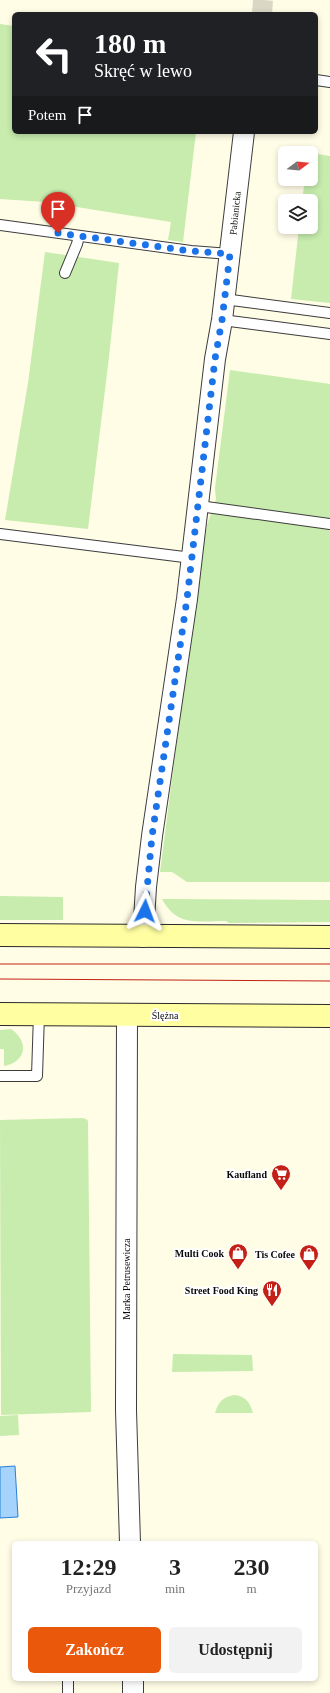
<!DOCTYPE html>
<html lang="pl">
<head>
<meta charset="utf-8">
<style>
	:root { --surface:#fff; --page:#f2f2f2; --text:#222; --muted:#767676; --accent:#ea580c }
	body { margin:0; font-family:Georgia,serif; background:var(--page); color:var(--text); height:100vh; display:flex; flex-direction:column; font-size:15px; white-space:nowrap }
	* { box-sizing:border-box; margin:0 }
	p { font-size:13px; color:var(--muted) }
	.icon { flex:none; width:22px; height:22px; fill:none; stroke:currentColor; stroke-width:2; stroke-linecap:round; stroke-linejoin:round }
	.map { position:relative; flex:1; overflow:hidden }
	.sheet { position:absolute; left:12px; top:1541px; width:306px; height:140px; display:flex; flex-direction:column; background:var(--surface); border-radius:6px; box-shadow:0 2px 6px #0003 }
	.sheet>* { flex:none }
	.banner { position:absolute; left:12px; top:12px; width:306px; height:122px; border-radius:6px; box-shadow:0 2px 6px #0003; background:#202124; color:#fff; overflow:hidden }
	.needle { width:26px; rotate:74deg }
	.buttons { position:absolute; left:278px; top:146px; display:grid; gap:8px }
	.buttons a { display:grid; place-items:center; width:40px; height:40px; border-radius:6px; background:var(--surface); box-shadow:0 2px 6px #0003; font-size:20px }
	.pin { position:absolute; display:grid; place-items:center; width:34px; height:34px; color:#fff; margin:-41px -17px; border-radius:50% 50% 50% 0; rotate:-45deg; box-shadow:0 0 4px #0007 }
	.pin .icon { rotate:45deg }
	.me { position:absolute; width:44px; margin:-22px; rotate:3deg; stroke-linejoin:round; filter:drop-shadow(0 0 3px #0008) }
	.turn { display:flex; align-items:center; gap:14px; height:84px; padding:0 16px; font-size:18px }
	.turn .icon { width:52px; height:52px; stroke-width:2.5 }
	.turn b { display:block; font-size:28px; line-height:34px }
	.then { display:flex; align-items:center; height:38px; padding:0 16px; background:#0003; gap:8px; font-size:15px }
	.eta { display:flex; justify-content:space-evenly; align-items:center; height:68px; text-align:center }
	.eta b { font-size:24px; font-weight:700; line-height:28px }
	.action { display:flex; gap:8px; margin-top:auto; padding:8px 16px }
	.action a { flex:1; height:46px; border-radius:6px; background:var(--accent); color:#fff; font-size:16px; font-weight:700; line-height:46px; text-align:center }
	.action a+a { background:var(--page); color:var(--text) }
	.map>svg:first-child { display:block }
	.green { fill:#c7ecad }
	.water { fill:#a5d3fc; stroke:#2680d9 }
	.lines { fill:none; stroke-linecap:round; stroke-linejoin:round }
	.street-tunnel { stroke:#dad8c5; stroke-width:20; stroke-dasharray:20 10; stroke-linecap:butt }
	.lane-casing { stroke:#3c3c3c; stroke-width:12 }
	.street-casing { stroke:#3c3c3c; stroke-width:22 }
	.secondary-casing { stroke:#2b2b2b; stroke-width:24 }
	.lane { stroke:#fff; stroke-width:10 }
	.street { stroke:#fff; stroke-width:20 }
	.secondary { stroke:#fffea1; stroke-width:22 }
	.tram { stroke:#c42017; stroke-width:1 }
	.route { stroke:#1a73e8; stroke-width:7; stroke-dasharray:0 12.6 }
	.labels { text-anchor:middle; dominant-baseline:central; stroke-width:4; stroke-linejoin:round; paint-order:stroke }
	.street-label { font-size:10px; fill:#090909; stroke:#fff }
	.poi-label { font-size:10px; font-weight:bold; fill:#090909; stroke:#fff; text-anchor:end }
</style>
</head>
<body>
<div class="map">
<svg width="330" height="1693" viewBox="0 0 330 1693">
	<rect width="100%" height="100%" fill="#fffde6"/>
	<!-- green -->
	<g class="green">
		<polygon points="0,24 14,26 14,132 196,132 183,242 168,240 171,222 45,202 0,199"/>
		<polygon points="311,153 330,156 330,303 291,299 299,227 311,227 311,201 302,201 305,179 311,179"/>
		<polygon points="45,252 119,263 109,357 88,529 5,520 28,383"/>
		<polygon points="230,370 330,384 330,882 187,882 172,872 160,872 195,600 207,525 216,499 215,488"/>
		<polygon points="0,896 63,897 63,920 0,920"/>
		<path d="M162 899 330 900V922L229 923 226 921C197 921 177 927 162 899Z"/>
		<path d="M11 1029C29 1041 27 1062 4 1066V1049H0V1030Z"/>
		<polygon points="82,1118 86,1119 88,1121 91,1412 1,1415 0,1120"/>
		<polygon points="173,1354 252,1355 253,1371 172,1372"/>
		<path d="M234 1395C245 1396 250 1402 253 1413H215C218 1402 223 1397 234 1395Z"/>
		<polygon points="18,1415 19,1435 0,1436 0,1416"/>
	</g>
	<!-- water -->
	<polygon class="water" points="15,1466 18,1517 0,1518 0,1467"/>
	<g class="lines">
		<!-- street-tunnel -->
		<polyline class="street-tunnel" points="262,14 263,0"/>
		<defs>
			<g id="lane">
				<polyline points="316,80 330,82"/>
				<polyline points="0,225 191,251 230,254"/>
				<polyline points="65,273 77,244 79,236"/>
				<polyline points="224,299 330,313"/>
				<polyline points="222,320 330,334"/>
				<polyline points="199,506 330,524"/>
				<polyline points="0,534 192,558"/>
				<polyline points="0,1076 37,1076 39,1014"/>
				<polyline points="68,1679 68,1693"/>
			</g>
			<g id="street">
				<polyline points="143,937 146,887 152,836 187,599 215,359 222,320 244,132"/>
				<polyline points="127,1015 126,1410 130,1543"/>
				<polyline points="133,1679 133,1693"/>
			</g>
			<g id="secondary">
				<polyline points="0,935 330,937"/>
				<polyline points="0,1014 330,1016"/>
			</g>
		</defs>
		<!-- lane casing -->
		<use href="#lane" class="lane-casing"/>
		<!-- street casing -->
		<use href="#street" class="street-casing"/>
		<!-- secondary casing -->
		<use href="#secondary" class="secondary-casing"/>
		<!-- lane -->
		<use href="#lane" class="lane"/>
		<!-- street -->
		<use href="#street" class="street"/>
		<!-- secondary -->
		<use href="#secondary" class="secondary"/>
		<!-- tram -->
		<g class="tram">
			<polyline points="0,964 330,964"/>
			<polyline points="0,979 330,981"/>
		</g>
	</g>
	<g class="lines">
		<!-- route -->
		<polyline class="route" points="58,233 191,251 230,254 222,320 215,359 187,599 152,836 145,911"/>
	</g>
	<!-- icons -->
	<defs>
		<symbol id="supermarket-pin" viewBox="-11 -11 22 30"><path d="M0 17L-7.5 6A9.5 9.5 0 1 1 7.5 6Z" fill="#c42017" stroke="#fff"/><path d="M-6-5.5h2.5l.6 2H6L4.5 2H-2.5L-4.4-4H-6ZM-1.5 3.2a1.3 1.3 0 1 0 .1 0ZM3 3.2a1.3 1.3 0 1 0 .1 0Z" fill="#fff"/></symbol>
		<symbol id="shop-pin" viewBox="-11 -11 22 30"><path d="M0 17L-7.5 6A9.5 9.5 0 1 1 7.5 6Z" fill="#c42017" stroke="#fff"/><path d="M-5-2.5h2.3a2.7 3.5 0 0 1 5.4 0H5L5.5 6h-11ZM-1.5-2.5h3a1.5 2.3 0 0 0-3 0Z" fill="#fff"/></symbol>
		<symbol id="restaurant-pin" viewBox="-11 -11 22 30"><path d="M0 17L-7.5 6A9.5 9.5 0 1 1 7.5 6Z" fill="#c42017" stroke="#fff"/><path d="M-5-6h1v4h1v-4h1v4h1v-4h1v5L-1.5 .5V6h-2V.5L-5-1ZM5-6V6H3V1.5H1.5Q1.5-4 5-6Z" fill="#fff"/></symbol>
	</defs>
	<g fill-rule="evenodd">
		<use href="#supermarket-pin" x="270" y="1163" width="22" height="30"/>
		<use href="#shop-pin" x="227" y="1242" width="22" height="30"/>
		<use href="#shop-pin" x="298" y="1243" width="22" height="30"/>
		<use href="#restaurant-pin" x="261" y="1279" width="22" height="30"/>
	</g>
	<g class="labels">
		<!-- street labels -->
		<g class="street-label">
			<text transform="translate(235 213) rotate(-84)">Pabianicka</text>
			<text x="165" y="1015">Ślężna</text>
			<text transform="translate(126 1279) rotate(-90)">Marka Petrusewicza</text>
		</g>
		<!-- poi labels -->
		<g class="poi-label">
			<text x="267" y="1174">Kaufland</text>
			<text x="224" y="1253">Multi Cook</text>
			<text x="295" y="1254">Tis Cofee</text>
			<text x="258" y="1290">Street Food King</text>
		</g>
	</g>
</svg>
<div class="buttons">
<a><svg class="needle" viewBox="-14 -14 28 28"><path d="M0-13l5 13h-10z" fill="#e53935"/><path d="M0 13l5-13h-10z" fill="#767676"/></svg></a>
<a><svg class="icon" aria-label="layers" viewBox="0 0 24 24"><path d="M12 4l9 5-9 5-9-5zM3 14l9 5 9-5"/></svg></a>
</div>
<div class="pin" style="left:58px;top:233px;background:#d93025"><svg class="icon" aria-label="arrive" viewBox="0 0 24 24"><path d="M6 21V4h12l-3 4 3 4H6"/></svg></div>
<svg class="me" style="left:145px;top:911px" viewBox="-20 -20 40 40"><path d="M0-17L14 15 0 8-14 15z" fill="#1a73e8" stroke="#fff" stroke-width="4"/></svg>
<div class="banner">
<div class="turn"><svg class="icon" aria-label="left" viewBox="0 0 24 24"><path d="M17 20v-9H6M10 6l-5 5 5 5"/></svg><div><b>180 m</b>Skręć w lewo</div></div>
<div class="then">Potem<svg class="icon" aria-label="arrive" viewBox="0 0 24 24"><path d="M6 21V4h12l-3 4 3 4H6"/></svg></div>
</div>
<section class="sheet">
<div class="eta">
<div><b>12:29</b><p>Przyjazd</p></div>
<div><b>3</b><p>min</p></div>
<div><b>230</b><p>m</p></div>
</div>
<div class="action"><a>Zakończ</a><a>Udostępnij</a></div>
</section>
</div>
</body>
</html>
